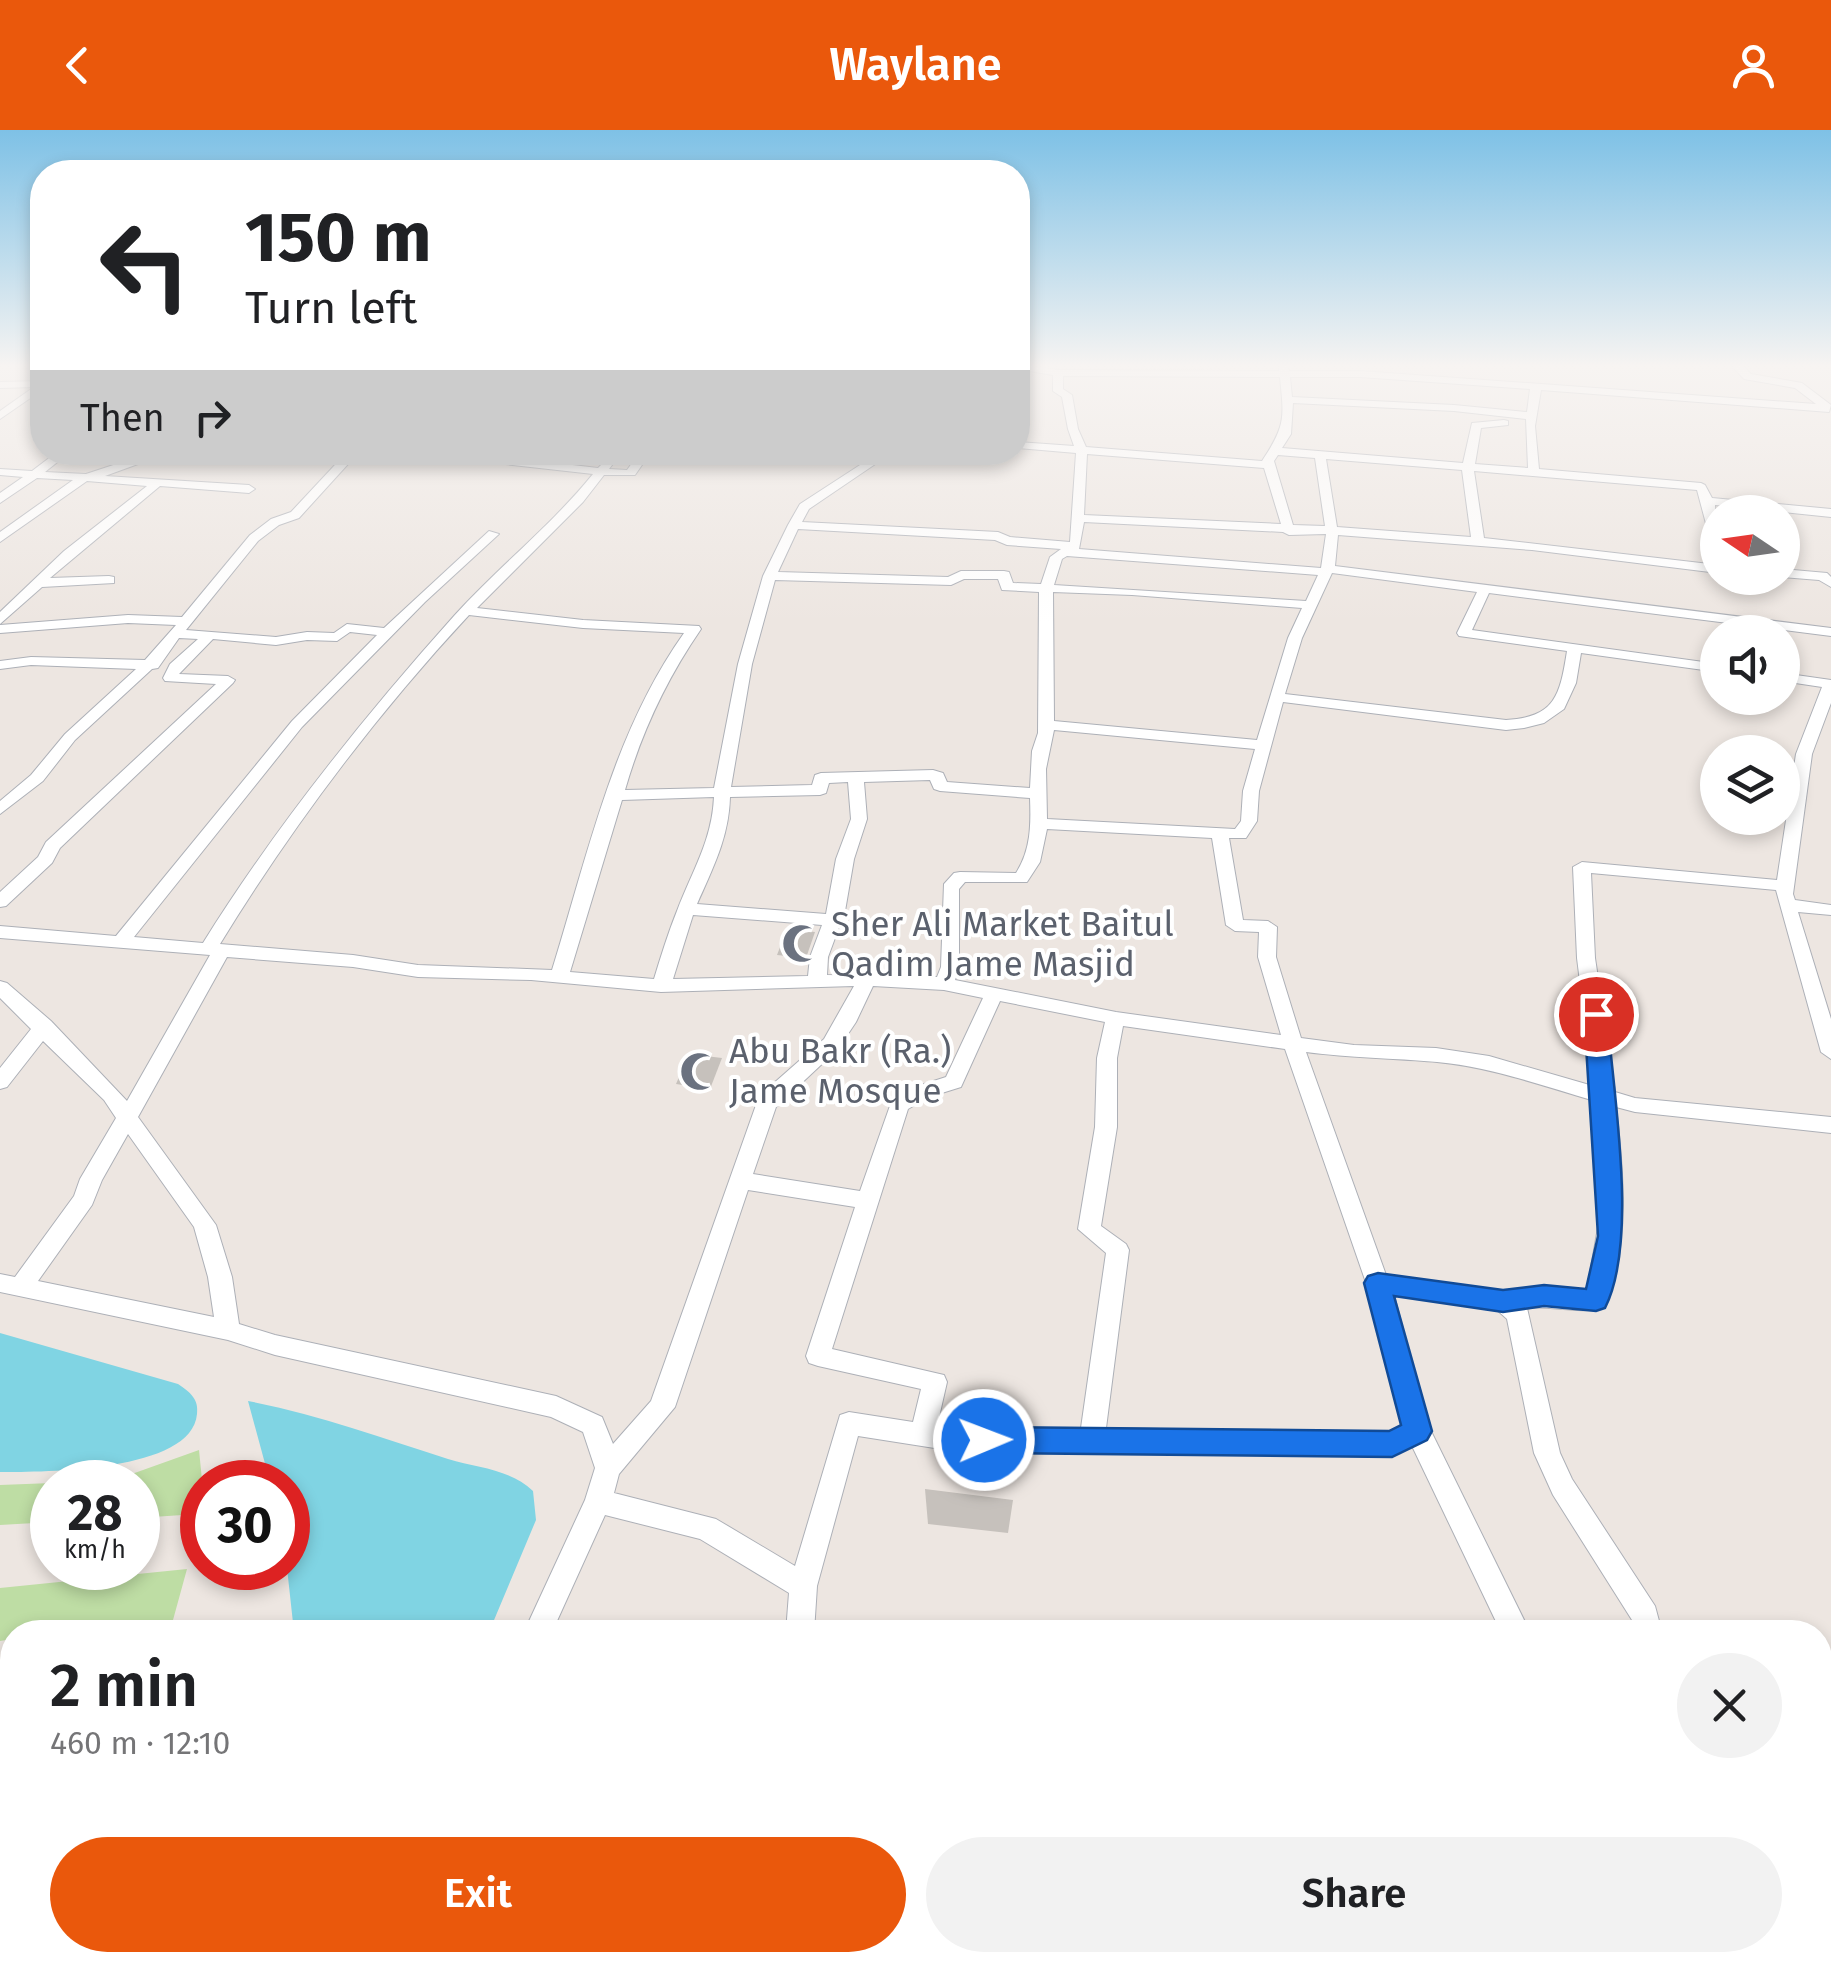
<!DOCTYPE html>
<html lang="en">
<head>
<meta charset="utf-8">
<style>
	:root { --surface:#fff; --page:#f2f2f2; --text:#202124; --muted:#757577; --accent:#ea580c }
	body { margin:0; font-family:"Fira Sans",sans-serif; background:var(--page); color:var(--text); height:100vh; display:flex; flex-direction:column; font-size:38px; white-space:nowrap }
	* { box-sizing:border-box; margin:0 }
	p { font-size:32px; color:var(--muted) }
	.icon { flex:none; width:55px; height:55px; fill:none; stroke:currentColor; stroke-width:2; stroke-linecap:round; stroke-linejoin:round }
	.map { position:relative; flex:1; overflow:hidden }
	.details { position:absolute; left:0px; top:1490px; width:1832px; height:352px; display:flex; flex-direction:column; background:var(--surface); border-radius:40px 40px 0 0; box-shadow:0 5px 15px #0003 }
	.details>* { flex:none }
	.top-card { position:absolute; left:30px; top:30px; width:1000px; height:305px; border-radius:40px; box-shadow:0 5px 15px #0003; background:#fff; color:var(--text); overflow:hidden }
	.needle { width:65px; rotate:283deg }
	.buttons { position:absolute; left:1700px; top:365px; display:grid; gap:20px }
	.buttons a { display:grid; place-items:center; width:100px; height:100px; border-radius:50%; background:var(--surface); box-shadow:0 5px 15px #0003; font-size:50px }
	.speed { position:absolute; left:30px; top:1330px; display:flex; gap:20px; font-size:50px; font-weight:700; text-align:center }
	.speed>* { display:grid; place-content:center; width:130px; height:130px; border-radius:50%; background:var(--surface); box-shadow:0 5px 15px #0003; line-height:1 }
	.speed small { font-size:25px; font-weight:400 }
	.speed .limit { border:15px solid #d22; background:#fff; color:#111 }
	.pin { position:absolute; display:grid; place-items:center; width:85px; height:85px; color:#fff; margin:-42px; border:5px solid #fff; border-radius:50%; box-shadow:0 2px 10px #0007 }
	.me { position:absolute; width:110px; margin:-55px; rotate:89deg; stroke-linejoin:round; filter:drop-shadow(0 0 8px #0008) }
	.turn { display:flex; align-items:center; gap:35px; height:210px; padding:0 50px; font-size:45px }
	.turn .icon { width:130px; height:130px; stroke-width:2.5 }
	.turn b { display:block; font-size:70px; line-height:85px }
	.then { display:flex; align-items:center; height:95px; padding:0 50px; background:#0003; gap:20px; font-size:38px }
	.round { display:grid; place-items:center; flex:none; width:105px; height:105px; border-radius:52px; background:var(--page) }
	.headline { display:flex; align-items:center; justify-content:space-between; height:170px; padding:0 50px }
	h1 { font-size:60px; font-weight:600; line-height:75px }
	.action { display:flex; gap:20px; margin-top:auto; padding:20px 50px }
	.action a { flex:1; height:115px; border-radius:60px; background:var(--accent); color:#fff; font-size:40px; font-weight:600; line-height:115px; text-align:center }
	.action a+a { background:var(--page); color:var(--text) }
	header { display:flex; justify-content:space-between; align-items:center; height:130px; padding:0 50px; background:var(--accent); color:#fff; font-size:45px; font-weight:600 }
	.map>svg:first-child { display:block }
	.green { fill:#bedda4 }
	.water { fill:#80d4e3 }
	.building { fill:#c6c1bc }
	.lines { fill:none; stroke-linecap:round; stroke-linejoin:round }
	.minor-casing { stroke:#adb0b7; stroke-width:2 }
	.minor { fill:#fff; fill-rule:evenodd }
	.route { fill:#1a73e8; stroke:#114b97; stroke-width:2.5 }
	.labels { text-anchor:middle; dominant-baseline:central; stroke-width:8; stroke-linejoin:round; paint-order:stroke }
	.worship-label { font-size:35px; fill:#5b616d; stroke:#fff; text-anchor:start }
</style>
</head>
<body>
<header><svg class="icon" aria-label="back" viewBox="0 0 24 24"><path d="M15 5l-7 7 7 7"/></svg>Waylane<svg class="icon" aria-label="person" viewBox="0 0 24 24"><circle cx="12" cy="8" r="4"/><path d="M4 21q1-7 8-7t8 7"/></svg></header>
<div class="map">
<svg width="1831" height="1842" viewBox="0 0 1831 1842">
	<rect width="100%" height="100%" fill="#ede6e1"/>
	<!-- green -->
	<g class="green">
		<polygon points="199,1320 202,1350 197,1384 138,1388 138,1352 64,1352 115,1350"/>
		<polygon points="52,1353 52,1392 0,1395 0,1355"/>
		<polygon points="187,1439 173,1490 70,1502 12,1502 12,1509 0,1511 0,1458"/>
		<polygon points="12,1696 12,1786 0,1788 0,1698"/>
	</g>
	<!-- water -->
	<g class="water">
		<path d="M0 1203 178 1254C190 1262 199 1269 197 1284 192 1342 44 1342 0 1342Z"/>
		<path d="M248 1271C319 1285 380 1307 448 1329 478 1338 510 1339 533 1361L536 1390 489 1502H294L287 1438 288 1352H270Z"/>
	</g>
	<!-- building -->
	<g class="building">
		<polygon points="787,799 815,802 806,828 777,825"/>
		<polygon points="689,924 722,928 710,959 676,954"/>
		<polygon points="925,1359 1013,1370 1008,1403 928,1394"/>
	</g>
	<g class="lines">
		<defs>
			<g id="minor">
				<path d="M1018 234 1058 240 1279 241 1278 234H1288L1289 241H1360L1816 274 1795 258 1744 249 1730 234H1741L1751 244 1802 253 1831 275 1829 282 1541 260 1535 296 1539 339 1701 353 1705 355 1712 368 1831 379V387L1715 375 1718 420 1712 416 1697 360 1474 341 1484 408 1718 435V443L1532 420 1338 405 1335 436 1831 498V506L1489 463 1472 500 1718 534V542L1581 523 1576 553 1564 579 1544 593 1524 598 1506 600 1283 572 1259 661 1257 691 1246 708H1229L1243 790 1268 791 1277 797 1276 827 1301 908 1354 915 1436 918 1489 926 1593 956 1577 828 1573 737 1582 732 1777 750 1796 624 1822 557 1782 551V543L1831 550V573L1812 624 1793 764 1795 770 1831 775V785L1798 782 1831 889V929L1821 922 1776 760 1591 743 1595 828 1615 962 1635 968 1831 987V1003L1635 982 1616 977C1623 1036 1631 1122 1604 1177 1581 1185 1552 1175 1527 1178L1560 1323 1572 1349 1655 1476 1662 1502H1634L1632 1490 1553 1365 1534 1323 1507 1189 1497 1180 1394 1165 1427 1293 1530 1502H1501L1412 1316 1392 1325 1092 1320 960 1322 858 1306 817 1456 814 1502H786L789 1463 700 1409 605 1385 552 1502H524L585 1370 595 1338 583 1302 551 1287 275 1225 228 1210 0 1162V1144L15 1147 74 1066 80 1049 116 988 104 970 43 911 7 957 0 959V938L31 899 0 868V851L7 853 51 891 127 971 210 825 0 808V796L116 806 292 591 377 505 350 502 337 511 307 510 276 515 213 509 179 544 228 546 235 550 233 553 60 718 52 733 6 776 0 777V762L38 727 46 712 216 554 165 551 163 548 170 534 198 509 179 508 158 538 152 539 75 610 43 651 0 684V671L31 645 65 604 136 539 31 535 0 539V531L31 527 145 530 176 495 128 493 0 503V495L128 485 182 487 250 405 271 389 291 382 347 322H359L299 388 279 395 258 411 186 500 276 507 307 502 334 503 347 494 384 498 489 401 499 404 425 472 302 597 134 807 203 813C276 696 362 589 454 486 498 437 551 396 593 344L487 332 481 329 486 322H497L495 326 598 338 613 323 619 326 609 339 627 340 640 322H651L635 345H604L583 372 477 478 583 490 699 496 701 499C666 550 642 601 625 660L714 658 738 534 763 446 788 395 800 374 880 322H893L809 379 802 392 998 402 1010 407 1070 412 1076 323 1018 318V312L1074 316 1068 299 1062 267 1053 261V245L1018 239ZM1063 246 1280 247C1284 288 1286 295 1262 331L1086 317 1078 299 1072 265 1063 259ZM1290 247H1360L1530 259 1527 282 1454 275 1292 267ZM1293 273 1454 281 1526 289 1528 338 1475 334 1481 298 1508 295V291L1504 290 1472 293 1463 333 1282 318 1291 304ZM1087 324 1264 338 1281 394 1084 385ZM1278 325 1315 328 1325 396 1293 395 1274 331ZM1326 329 1462 340 1471 407 1337 397ZM1084 392 1283 402 1289 405 1326 404 1321 438 1079 419ZM798 399 995 410 1007 415 1061 419 1050 427 1041 454 1013 453 1009 442 1004 441H961L948 447 778 442ZM1067 426 1318 445 1306 471 1054 455 1062 429ZM1332 443 1477 462 1457 503 1459 506 1567 521C1560 566 1555 587 1506 590L1285 564 1302 508ZM964 449H998L1002 460 1039 462 1038 603 1032 621 1030 658 947 652 943 643 933 640 821 643 815 645 812 655 731 657 752 534 775 450 951 455ZM1053 462 1132 465 1302 478 1288 508 1257 610 1054 591ZM469 485 583 498 684 503C613 603 588 724 552 840L418 835 353 825 220 814C291 698 376 585 469 485ZM1054 600 1255 619 1243 661 1241 691 1235 699 1047 689 1046 639ZM930 650 934 659 940 661 1030 668C1031 695 1031 720 1016 743L960 742 954 743 944 754 941 837 937 847 827 845 828 827 845 781 854 729 867 689 864 652ZM848 652 851 689 836 729 826 784 697 774C713 738 729 707 730 667L820 665 826 663 829 653ZM714 667C712 711 692 741 677 781 668 803 661 826 654 849L570 842 622 670ZM1047 699 1212 708 1226 795 1235 801 1259 802 1258 827 1281 905 1116 882 955 850 959 837V759L965 752H1027L1040 732ZM693 785 822 795 810 827 808 846 673 849ZM227 827 353 837 418 847 531 850 661 862 854 856 824 909 774 953 756 975 651 1271 613 1314 602 1287 556 1266 275 1205 239 1194 232 1147 216 1095 138 987ZM873 856 944 860 983 868 946 947 915 957 892 970 860 1061 753 1044 776 977 838 919 856 892ZM1000 871 1105 892 1097 928 1095 997 1078 1099 1106 1123 1081 1298 960 1300 937 1296 947 1252 944 1245 832 1219 908 979 929 967 961 957ZM1123 896 1285 919 1372 1170 1402 1296 1389 1303 1106 1298 1129 1120 1126 1114 1101 1096 1117 997V928ZM1306 922C1350 928 1393 928 1437 932 1491 937 1543 956 1595 971L1599 1092 1587 1160 1544 1157 1503 1161 1386 1145ZM128 1004 194 1097 208 1147 214 1187 38 1151 92 1075 102 1050ZM748 1060 855 1077 806 1226 809 1233 818 1236 921 1259 913 1292 849 1282 840 1285 795 1436 716 1389 614 1363 619 1344 675 1277Z"/>
				<polygon points="42,251 42,260 0,289 0,281 34,257 0,258 0,252"/>
				<polygon points="57,322 70,322 45,342 86,344 153,322 171,322 105,346 249,355 255,359 249,363 160,356 50,448 109,446 114,447 114,453 42,457 0,494 0,482 64,421 147,356 87,351 0,412 0,402 73,350 37,348 0,373 0,363 23,347 0,345 0,339 32,341"/>
				<polygon points="1782,439 1827,443 1831,447 1831,457 1819,450 1782,447"/>
				<polygon points="369,1830 404,1830 399,1842 364,1842"/>
				<rect x="758" y="1830" width="34" height="12"/>
				<polygon points="1300,1830 1334,1830 1339,1842 1305,1842"/>
				<polygon points="1644,1830 1678,1830 1683,1842 1649,1842"/>
				<polygon points="1718,1830 1753,1830 1758,1842 1723,1842"/>
			</g>
		</defs>
		<!-- minor casing -->
		<use href="#minor" class="minor-casing"/>
		<!-- minor -->
		<use href="#minor" class="minor"/>
	</g>
	<!-- sky -->
	<linearGradient id="sky" x2="0" y2="1"><stop stop-color="#7ec1e6"/><stop offset="0.48" stop-color="#f7f4f2"/><stop offset="1" stop-color="#f7f4f2" stop-opacity="0"/></linearGradient>
	<rect width="1831" height="492" fill="url(#sky)"/>
	<!-- route -->
	<path class="route" d="M1596 877 1607 884C1613 962 1639 1111 1605 1178L1596 1181 1544 1176 1503 1182 1394 1166 1432 1301 1427 1310 1392 1327 984 1323 974 1319 969 1310 974 1301 984 1297 1389 1301 1401 1295 1364 1153 1368 1146 1378 1143 1503 1160 1544 1155 1586 1159 1598 1106 1584 884Z"/>
	<!-- icons -->
	<defs>
		<symbol id="mosque-bare" viewBox="-9 -9 18 18"><path d="M3.5-4.9A6 6 0 1 0 3.5 4.9A5 5 0 1 1 3.5-4.9Z" fill="#6b7280" stroke="#fff" stroke-width="2.5" paint-order="stroke"/></symbol>
	</defs>
	<g fill-rule="evenodd">
		<use href="#mosque-bare" x="774" y="786" width="55" height="55"/>
		<use href="#mosque-bare" x="672" y="914" width="55" height="55"/>
	</g>
	<g class="labels">
		<!-- worship labels -->
		<g class="worship-label">
			<text x="831" y="794">Sher Ali Market Baitul<tspan x="831" dy="40">Qadim Jame Masjid</tspan></text>
			<text x="729" y="921">Abu Bakr (Ra.)<tspan x="729" dy="40">Jame Mosque</tspan></text>
		</g>
	</g>
</svg>
<div class="buttons">
<a><svg class="needle" viewBox="-14 -14 28 28"><path d="M0-13l5 13h-10z" fill="#e53935"/><path d="M0 13l5-13h-10z" fill="#757577"/></svg></a>
<a><svg class="icon" aria-label="sound" viewBox="0 0 24 24"><path d="M4 9h4l5-4v14l-5-4H4zM17 9q2 3 0 6"/></svg></a>
<a><svg class="icon" aria-label="layers" viewBox="0 0 24 24"><path d="M12 4l9 5-9 5-9-5zM3 14l9 5 9-5"/></svg></a>
</div>
<div class="speed"><div>28<small>km/h</small></div><div class="limit">30</div></div>
<div class="pin" style="left:1596px;top:884px;background:#d93025"><svg class="icon" aria-label="arrive" viewBox="0 0 24 24"><path d="M6 21V4h12l-3 4 3 4H6"/></svg></div>
<svg class="me" style="left:984px;top:1310px" viewBox="-20 -20 40 40"><circle r="17" fill="#1a73e8" stroke="#fff" stroke-width="3"/><path d="M0-11L8 9 0 5-8 9z" fill="#fff"/></svg>
<div class="top-card">
<div class="turn"><svg class="icon" aria-label="left" viewBox="0 0 24 24"><path d="M17 20v-9H6M10 6l-5 5 5 5"/></svg><div><b>150 m</b>Turn left</div></div>
<div class="then">Then<svg class="icon" aria-label="right" viewBox="0 0 24 24"><path d="M7 20v-9h11M14 6l5 5-5 5"/></svg></div>
</div>
<section class="details">
<div class="headline"><div><h1>2 min</h1><p>460 m · 12:10</p></div><a class="round"><svg class="icon" aria-label="close" viewBox="0 0 24 24"><path d="M6 6l12 12M18 6L6 18"/></svg></a></div>
<div class="action"><a>Exit</a><a>Share</a></div>
</section>
</div>
</body>
</html>
